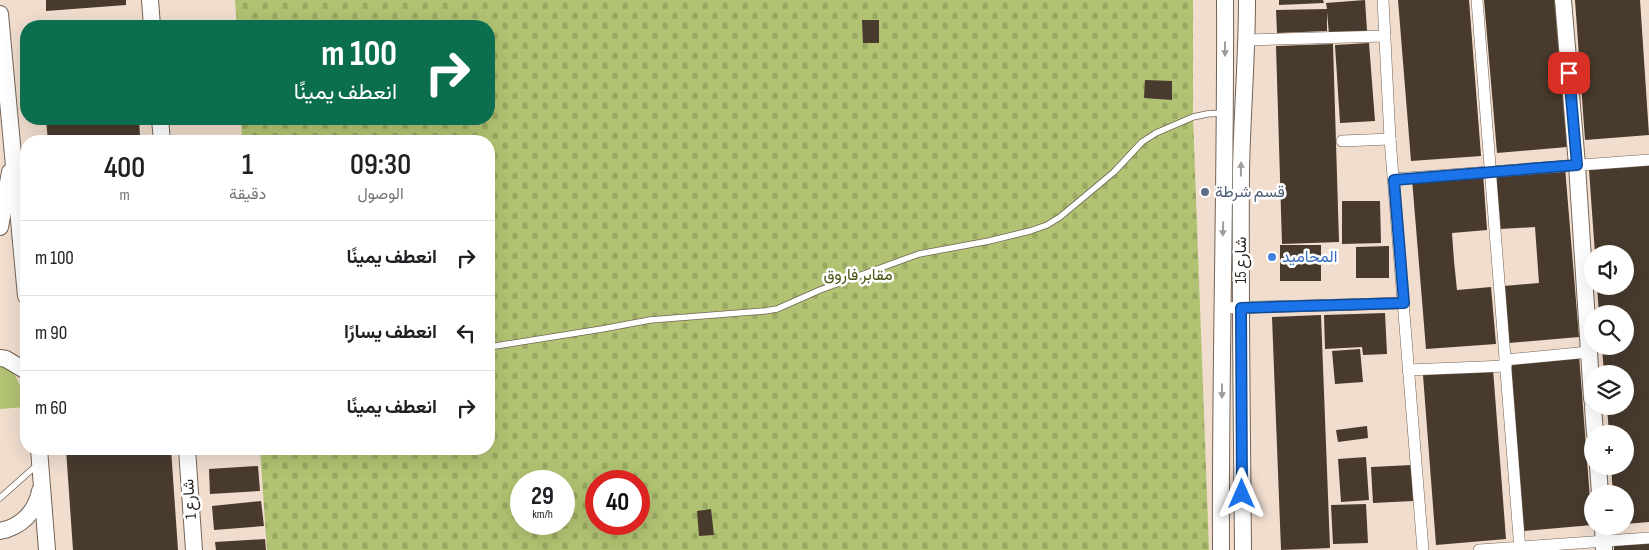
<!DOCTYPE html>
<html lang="ar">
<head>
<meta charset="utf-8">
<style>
	:root { --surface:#fff; --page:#f6f6f6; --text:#202124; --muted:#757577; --line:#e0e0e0 }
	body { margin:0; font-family:"Sofia Sans Condensed",Vazirmatn,sans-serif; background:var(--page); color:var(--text); direction:rtl; height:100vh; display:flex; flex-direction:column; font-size:19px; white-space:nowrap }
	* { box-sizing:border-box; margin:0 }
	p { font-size:16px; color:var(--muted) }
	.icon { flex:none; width:28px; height:28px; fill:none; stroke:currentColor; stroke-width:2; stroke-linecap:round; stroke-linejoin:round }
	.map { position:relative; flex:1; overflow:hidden; direction:ltr }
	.details { position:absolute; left:20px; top:135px; width:475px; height:320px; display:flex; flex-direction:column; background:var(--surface); border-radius:20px; box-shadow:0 5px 20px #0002; direction:rtl }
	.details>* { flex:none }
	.top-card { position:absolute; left:20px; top:20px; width:475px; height:105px; border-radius:20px; box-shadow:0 5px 20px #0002; direction:rtl; background:#0b6e4f; color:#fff; overflow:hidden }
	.controls { position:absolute; left:1584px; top:245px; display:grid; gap:10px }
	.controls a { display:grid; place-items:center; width:50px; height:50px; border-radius:50%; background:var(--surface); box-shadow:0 5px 20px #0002; font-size:25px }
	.speed { position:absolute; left:510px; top:470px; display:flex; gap:10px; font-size:25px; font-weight:700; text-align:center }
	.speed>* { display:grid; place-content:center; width:65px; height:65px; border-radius:50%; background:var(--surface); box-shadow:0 5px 20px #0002; line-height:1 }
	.speed small { font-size:12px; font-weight:400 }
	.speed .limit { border:8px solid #d22; background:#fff; color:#111 }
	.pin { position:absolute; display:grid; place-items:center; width:42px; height:42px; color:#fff; margin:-21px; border-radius:10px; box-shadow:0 2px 8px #0006 }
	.me { position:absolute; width:55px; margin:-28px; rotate:0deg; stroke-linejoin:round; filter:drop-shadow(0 0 4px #0008) }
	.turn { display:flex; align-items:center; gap:18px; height:105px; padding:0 15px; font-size:22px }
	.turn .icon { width:65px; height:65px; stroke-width:2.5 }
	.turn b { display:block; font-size:35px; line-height:42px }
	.eta { display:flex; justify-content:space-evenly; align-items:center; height:85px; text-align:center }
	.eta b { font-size:30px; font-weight:600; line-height:35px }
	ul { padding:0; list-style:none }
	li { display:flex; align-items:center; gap:15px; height:75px; padding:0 15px; border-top:1px solid var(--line) }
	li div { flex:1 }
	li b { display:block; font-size:19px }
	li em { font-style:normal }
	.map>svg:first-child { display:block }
	.cemetery { fill:url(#cemetery-stones); fill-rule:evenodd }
	.garden { fill:#b1c372 }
	.building { fill:#483a2d }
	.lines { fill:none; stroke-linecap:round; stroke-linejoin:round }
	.lane-casing { stroke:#736355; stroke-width:7 }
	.street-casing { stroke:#736355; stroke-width:12 }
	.secondary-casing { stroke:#736355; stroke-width:18 }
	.lane { stroke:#fff; stroke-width:5.5 }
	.street { stroke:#fff; stroke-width:11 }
	.secondary { stroke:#fff; stroke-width:16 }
	.oneway { fill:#9f9c99 }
	.route-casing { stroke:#114b97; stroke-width:12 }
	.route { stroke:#1a73e8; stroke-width:9 }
	.service-dot { fill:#5c6f8a; stroke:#fff; stroke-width:2 }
	.shop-dot { fill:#3f7fe0; stroke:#fff; stroke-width:2 }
	.labels { text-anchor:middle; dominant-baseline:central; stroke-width:5; stroke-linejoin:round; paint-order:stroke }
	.service-label { font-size:16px; fill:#4e5e75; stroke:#fff; text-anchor:start }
	.shop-label { font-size:16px; fill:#366cbe; stroke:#fff; text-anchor:start }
	.street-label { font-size:16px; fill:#29221d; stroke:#fff }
	.park-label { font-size:16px; fill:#485311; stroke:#fff }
</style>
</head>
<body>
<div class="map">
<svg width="1649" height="550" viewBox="0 0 1649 550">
	<defs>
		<pattern id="cemetery-stones" width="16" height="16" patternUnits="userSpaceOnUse" patternTransform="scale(1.25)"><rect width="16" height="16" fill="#b1c372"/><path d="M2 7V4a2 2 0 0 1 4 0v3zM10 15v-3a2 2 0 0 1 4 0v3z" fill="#98a762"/></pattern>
	</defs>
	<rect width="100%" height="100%" fill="#f0ddce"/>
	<!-- cemetery -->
	<path class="cemetery" d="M235 0H1193V117L1209 550H267L260 449H489V141H242L241 119H489V26H237ZM521 481H564V524H521ZM596 481H639V524H596Z"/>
	<!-- garden -->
	<path class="garden" d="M0 365C19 371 22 390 25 407L0 409Z"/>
	<!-- building -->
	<g class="building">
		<polygon points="46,0 126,0 126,5 46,11"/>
		<polygon points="1279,0 1323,0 1324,3 1279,5"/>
		<polygon points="1365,0 1367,31 1329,34 1327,12 1327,31 1277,33 1276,10 1327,9 1326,3"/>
		<polygon points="1398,0 1469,0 1481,156 1411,161"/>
		<polygon points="1484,0 1555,0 1567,147 1497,153"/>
		<polygon points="1575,0 1640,0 1649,135 1585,140"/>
		<polygon points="862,20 879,20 879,43 863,43"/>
		<polygon points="1369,43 1375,121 1340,123 1335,45"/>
		<polygon points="1333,44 1339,242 1282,244 1276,46"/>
		<polygon points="1145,80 1172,81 1172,100 1144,98"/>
		<polygon points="46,119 139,119 140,137 48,141"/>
		<polygon points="1649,165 1649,522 1625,524 1625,494 1613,494 1611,466 1625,466 1625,434 1609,434 1607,406 1625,406 1625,374 1604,374 1602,346 1625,346 1625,314 1599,314 1597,286 1625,286 1625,254 1595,254 1589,170"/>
		<polygon points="1565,167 1579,337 1509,343 1504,286 1539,283 1535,227 1500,229 1495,173"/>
		<polygon points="1483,173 1487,230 1452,233 1454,261 1457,290 1491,287 1496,344 1426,349 1412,179"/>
		<polygon points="1342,201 1380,201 1381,243 1342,244"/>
		<rect x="1280" y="245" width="41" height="36"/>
		<polygon points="1389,246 1389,278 1356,278 1356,247"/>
		<polygon points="1385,313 1387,354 1363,355 1362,347 1325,349 1324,315"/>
		<polygon points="1321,315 1330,548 1281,550 1272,317"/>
		<polygon points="1360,349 1363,382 1335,384 1332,351"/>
		<polygon points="1579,355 1592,525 1523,531 1509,361"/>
		<polygon points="1493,369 1506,539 1436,545 1423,375"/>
		<polygon points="1367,426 1368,438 1338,442 1336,430"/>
		<polygon points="66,449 171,449 178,550 73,550"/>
		<polygon points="1366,457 1369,500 1341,502 1338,459"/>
		<polygon points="1412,465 1413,501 1373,503 1371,467"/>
		<polygon points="258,466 260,491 210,494 209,469"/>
		<polygon points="261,501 264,526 214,530 212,506"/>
		<polygon points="1366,504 1368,543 1333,544 1331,505"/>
		<polygon points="711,509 714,535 699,536 697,511"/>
		<polygon points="265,539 266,550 216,550 215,542"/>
		<polygon points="1649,540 1649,550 1614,550 1614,543"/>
	</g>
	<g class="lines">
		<defs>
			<g id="lane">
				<polyline points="489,347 602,329 650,320 765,311 777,309 820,290 919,254 989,241 1030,231 1047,225 1060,217 1114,172 1142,142 1156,133 1193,117 1207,114 1223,113"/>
				<polyline points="0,498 37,465"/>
			</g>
			<g id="street">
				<polyline points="1383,0 1390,139 1423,550"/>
				<polyline points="1477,0 1520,550"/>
				<polyline points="1247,40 1385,36"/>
				<polyline points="1342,141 1390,139"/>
				<polyline points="1394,179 1649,160"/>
				<polyline points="1222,308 1404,303"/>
				<polyline points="1505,360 1589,352"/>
				<polyline points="1408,370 1506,366"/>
				<polyline points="1479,550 1649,538"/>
			</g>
			<g id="secondary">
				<polyline points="150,0 152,26"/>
				<polyline points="1563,0 1577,165 1592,399"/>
				<polyline points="0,14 26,296"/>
				<polyline points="160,119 162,141"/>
				<polyline points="0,227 10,172"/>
				<polyline points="0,358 6,359 26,371"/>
				<polyline points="1593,406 1595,434"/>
				<polyline points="39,449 47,550"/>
				<polyline points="187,449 194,550"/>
				<polyline points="1598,466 1600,494"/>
				<polyline points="1603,526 1604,550"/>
				<path d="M0 531C21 527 36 512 40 491"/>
				<path d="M1221 550C1220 367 1226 183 1225 0"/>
				<path d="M1243 550C1242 424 1240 297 1241 171 1242 114 1247 57 1247 0"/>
			</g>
		</defs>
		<!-- lane casing -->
		<use href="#lane" class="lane-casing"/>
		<!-- street casing -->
		<use href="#street" class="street-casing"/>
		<!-- secondary casing -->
		<use href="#secondary" class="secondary-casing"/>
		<!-- lane -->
		<use href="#lane" class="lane"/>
		<!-- street -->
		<use href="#street" class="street"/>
		<!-- secondary -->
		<use href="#secondary" class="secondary"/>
	</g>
	<!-- one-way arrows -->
	<defs><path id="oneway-solid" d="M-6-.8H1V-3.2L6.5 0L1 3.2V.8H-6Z" transform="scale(1.25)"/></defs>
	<g class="oneway">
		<use href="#oneway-solid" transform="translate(1225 49) rotate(90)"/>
		<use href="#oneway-solid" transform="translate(1241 169) rotate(-89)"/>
		<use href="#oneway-solid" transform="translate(1223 229) rotate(91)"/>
		<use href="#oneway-solid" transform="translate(1222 391) rotate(90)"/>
	</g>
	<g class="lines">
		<defs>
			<polyline id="route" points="1242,494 1241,308 1404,303 1394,180 1577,165 1569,73"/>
		</defs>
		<!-- route casing -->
		<use href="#route" class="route-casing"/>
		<!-- route -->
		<use href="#route" class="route"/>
	</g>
	<!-- markers -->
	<circle class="service-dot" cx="1205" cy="192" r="5"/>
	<circle class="shop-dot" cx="1272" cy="257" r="5"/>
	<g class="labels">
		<!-- service labels -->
		<g class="service-label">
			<text x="1215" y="192">قسم شرطة</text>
		</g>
		<!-- shop labels -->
		<g class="shop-label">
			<text x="1282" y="257">المحاميد</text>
		</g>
		<!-- street labels -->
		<g class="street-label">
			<text transform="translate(1241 260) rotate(-90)">شارع 15</text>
			<text transform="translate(190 499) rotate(-94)">شارع 1</text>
		</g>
		<!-- park labels -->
		<g class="park-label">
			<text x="858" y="275">مقابر فاروق</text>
		</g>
	</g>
</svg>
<div class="controls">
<a><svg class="icon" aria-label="sound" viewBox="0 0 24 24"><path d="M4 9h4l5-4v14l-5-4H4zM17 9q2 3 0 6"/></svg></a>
<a><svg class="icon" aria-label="search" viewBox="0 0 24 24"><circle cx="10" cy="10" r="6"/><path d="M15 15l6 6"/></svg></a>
<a><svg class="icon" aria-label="layers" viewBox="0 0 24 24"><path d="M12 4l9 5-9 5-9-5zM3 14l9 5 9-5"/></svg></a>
<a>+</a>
<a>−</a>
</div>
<div class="speed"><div>29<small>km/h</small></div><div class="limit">40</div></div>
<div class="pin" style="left:1569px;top:73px;background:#d93025"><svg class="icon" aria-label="arrive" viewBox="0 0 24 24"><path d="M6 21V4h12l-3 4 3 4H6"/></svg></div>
<svg class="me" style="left:1242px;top:494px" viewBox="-20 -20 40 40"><path d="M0-17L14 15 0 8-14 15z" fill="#1a73e8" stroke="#fff" stroke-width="4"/></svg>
<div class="top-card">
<div class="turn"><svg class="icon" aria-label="right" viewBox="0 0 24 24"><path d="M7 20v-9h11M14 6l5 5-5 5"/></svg><div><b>100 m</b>انعطف يمينًا</div></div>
</div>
<section class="details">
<div class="eta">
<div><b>09:30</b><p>الوصول</p></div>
<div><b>1</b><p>دقيقة</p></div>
<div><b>400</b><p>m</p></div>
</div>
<ul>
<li><svg class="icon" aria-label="right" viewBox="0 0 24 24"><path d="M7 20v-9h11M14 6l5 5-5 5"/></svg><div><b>انعطف يمينًا</b></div><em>100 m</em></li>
<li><svg class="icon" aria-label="left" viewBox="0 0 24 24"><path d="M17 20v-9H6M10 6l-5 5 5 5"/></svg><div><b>انعطف يسارًا</b></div><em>90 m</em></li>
<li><svg class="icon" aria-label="right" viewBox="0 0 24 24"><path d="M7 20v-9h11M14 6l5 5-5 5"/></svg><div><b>انعطف يمينًا</b></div><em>60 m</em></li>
</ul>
</section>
</div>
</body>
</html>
